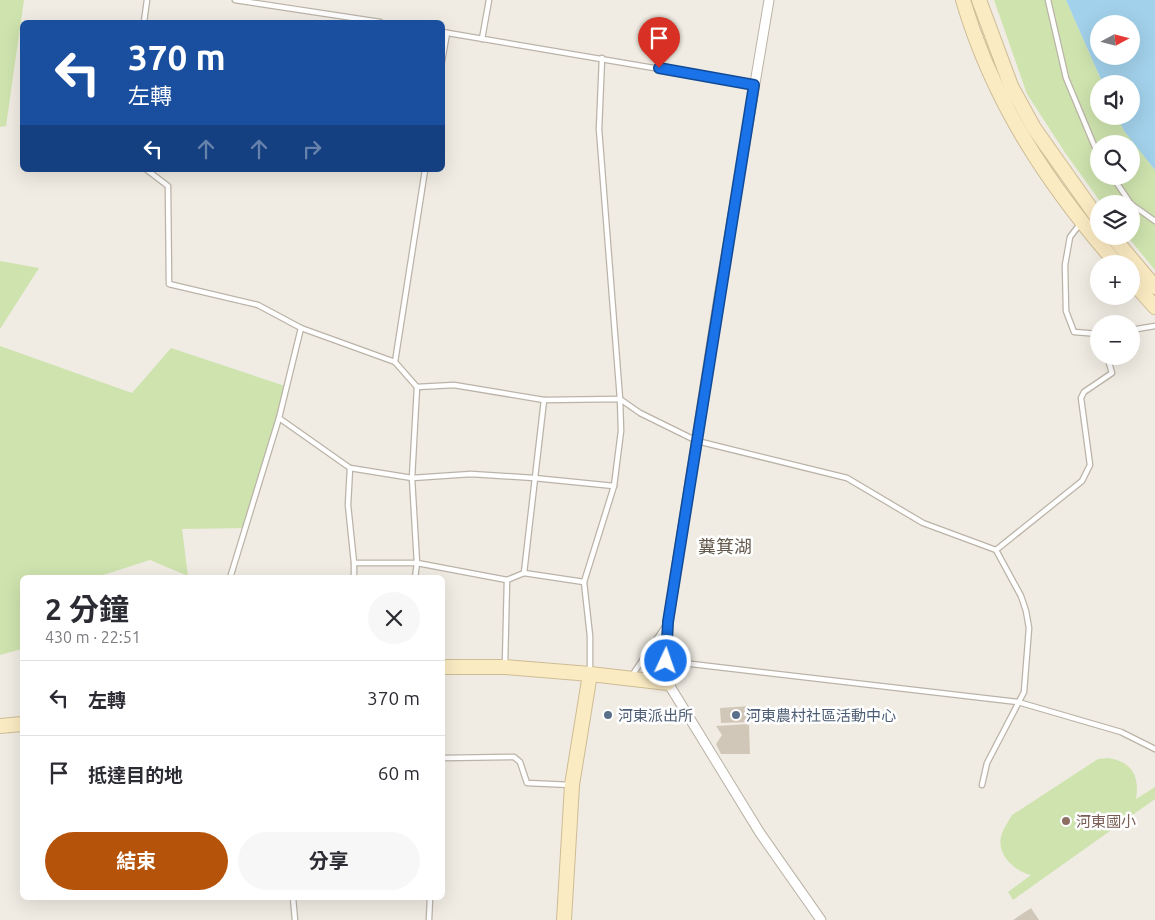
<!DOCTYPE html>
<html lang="zh-TW">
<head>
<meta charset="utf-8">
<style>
	:root { --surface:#fff; --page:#f7f7f7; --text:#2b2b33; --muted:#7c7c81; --line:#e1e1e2; --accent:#b45309 }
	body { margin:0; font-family:Ubuntu,"Noto Sans TC",sans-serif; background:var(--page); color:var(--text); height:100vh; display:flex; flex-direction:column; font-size:19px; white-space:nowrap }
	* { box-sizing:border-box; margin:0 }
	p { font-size:16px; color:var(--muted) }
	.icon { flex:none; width:28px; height:28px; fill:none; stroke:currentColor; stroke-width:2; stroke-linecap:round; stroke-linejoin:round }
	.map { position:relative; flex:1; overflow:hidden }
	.drawer { position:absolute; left:20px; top:575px; width:425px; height:325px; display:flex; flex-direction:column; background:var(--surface); border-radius:8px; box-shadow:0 5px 20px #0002 }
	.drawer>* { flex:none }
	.top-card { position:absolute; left:20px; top:20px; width:425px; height:152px; border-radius:8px; box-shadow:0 5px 20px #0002; background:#1a4fa0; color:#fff; overflow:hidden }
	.needle { width:32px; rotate:83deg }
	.tools { position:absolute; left:1090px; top:15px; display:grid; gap:10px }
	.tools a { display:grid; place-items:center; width:50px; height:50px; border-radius:50%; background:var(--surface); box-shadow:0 5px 20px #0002; font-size:25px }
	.pin { position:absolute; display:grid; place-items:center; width:42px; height:42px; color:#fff; margin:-51px -21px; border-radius:50% 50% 50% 0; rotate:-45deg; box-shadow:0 0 5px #0007 }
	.pin .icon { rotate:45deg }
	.me { position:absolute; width:55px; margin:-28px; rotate:3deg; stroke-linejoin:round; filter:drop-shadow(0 0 4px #0008) }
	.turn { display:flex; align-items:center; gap:18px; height:105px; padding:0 25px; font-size:22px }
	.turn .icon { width:65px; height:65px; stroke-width:2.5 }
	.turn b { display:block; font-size:35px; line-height:42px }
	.lanes { display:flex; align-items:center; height:48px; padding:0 25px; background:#0003; justify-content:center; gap:25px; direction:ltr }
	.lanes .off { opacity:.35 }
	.round { display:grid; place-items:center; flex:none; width:52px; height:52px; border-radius:26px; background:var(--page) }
	.headline { display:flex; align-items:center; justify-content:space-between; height:85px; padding:0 25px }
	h1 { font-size:30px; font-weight:700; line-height:38px }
	.cta { display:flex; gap:10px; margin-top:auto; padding:10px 25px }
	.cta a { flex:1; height:58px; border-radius:30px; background:var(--accent); color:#fff; font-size:20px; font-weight:700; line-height:58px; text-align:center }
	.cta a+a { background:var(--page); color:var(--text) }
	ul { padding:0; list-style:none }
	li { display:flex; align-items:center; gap:15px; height:75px; padding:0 25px; border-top:1px solid var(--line) }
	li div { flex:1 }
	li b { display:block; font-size:19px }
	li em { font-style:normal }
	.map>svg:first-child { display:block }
	.green { fill:#cee3ae; fill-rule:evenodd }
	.water { fill:#a2d1eb; fill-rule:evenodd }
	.building { fill:#d1c7b9 }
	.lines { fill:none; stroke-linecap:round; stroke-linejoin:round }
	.lane-casing { stroke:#bbb3a7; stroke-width:7 }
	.street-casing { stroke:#bbb3a7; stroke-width:11 }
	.secondary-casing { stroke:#cebc95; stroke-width:16 }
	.lane { stroke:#fff; stroke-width:4.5 }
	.street { stroke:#fff; stroke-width:9 }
	.secondary { stroke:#fbebc3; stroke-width:14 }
	.route-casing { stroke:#114b97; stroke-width:12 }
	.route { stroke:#1a73e8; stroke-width:9 }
	.service-dot { fill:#5c6f8a; stroke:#fff; stroke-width:2 }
	.education-dot { fill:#8d6e63; stroke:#fff; stroke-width:2 }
	.labels { text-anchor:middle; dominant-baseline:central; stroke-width:5; stroke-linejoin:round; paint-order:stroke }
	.service-label { font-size:15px; fill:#4e5e75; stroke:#fff; text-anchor:start }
	.education-label { font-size:15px; fill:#785e54; stroke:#fff; text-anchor:start }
	.quarter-label { font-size:18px; fill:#64594c; stroke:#fff }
</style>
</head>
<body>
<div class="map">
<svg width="1155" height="920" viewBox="0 0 1155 920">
	<rect width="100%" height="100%" fill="#f0ece3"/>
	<!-- green -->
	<g class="green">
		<polygon points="0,0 24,0 6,126 0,127"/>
		<path d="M994 0H1066L1103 84H1099V116H1117L1124 131 1155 170V270L1127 236H1131V204H1102L1066 154 1027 94ZM1099 144H1131V176H1099Z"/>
		<polygon points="0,261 39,268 0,329"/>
		<polygon points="0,346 132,393 171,348 285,386 279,418 248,528 182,529 188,576 150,560 97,577 22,578 22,649 0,655"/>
		<path d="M1108 758C1132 761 1140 777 1136 799L1155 787V799L1013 900 1008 892 1031 875C1015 871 997 856 1001 837 1003 829 1008 822 1012 815L1098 759Z"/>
	</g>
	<!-- water -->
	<path class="water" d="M1066 0H1155V170L1124 131 1117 116H1131V84H1103ZM1099 24H1131V56H1099Z"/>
	<!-- building -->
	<g class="building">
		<polygon points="750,706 751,722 721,723 720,708"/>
		<polygon points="749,724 750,754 721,754 716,744 722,735 716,726"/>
		<polygon points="1031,908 1039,920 1013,920"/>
	</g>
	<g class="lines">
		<defs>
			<g id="lane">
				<polyline points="235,0 380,22"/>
				<polyline points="1048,0 1066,78 1099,157"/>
				<polyline points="144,22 147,0"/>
				<polyline points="442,32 754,85"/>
				<polyline points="482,39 489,0"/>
				<polyline points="442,61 447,33"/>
				<polyline points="147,170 168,186 169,284 258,305 301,328 279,418 230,578"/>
				<polyline points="1112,176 1131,204 1155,221"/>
				<polyline points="1080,224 1070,237 1065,265 1066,311 1074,332 1099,334"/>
				<polyline points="301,328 395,362"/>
				<polyline points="1131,330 1155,326"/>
				<polyline points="417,387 454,385 544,400 620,399 640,413 697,441 847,478 923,523 996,550 1082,481 1090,465 1081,398 1084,392 1112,373 1107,356"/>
				<polyline points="279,418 350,468 412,478 471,474 534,478 614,486"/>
				<polyline points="350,468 348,505 354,563"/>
				<polyline points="524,573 544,400"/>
				<polyline points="354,578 354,563 417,563 507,580 524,573 584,582"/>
				<polyline points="415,578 417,563 412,478 417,387 395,362 425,170"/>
				<polyline points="666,661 1018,702 1121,732 1155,749"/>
				<polyline points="505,664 507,580"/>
				<polyline points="590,673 590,636 584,582 614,486 621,431 620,399 599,129 602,58"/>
				<polyline points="631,677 666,625"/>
				<polyline points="442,758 514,757 520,762 527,783 571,785"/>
				<polyline points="982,785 987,763 1024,692 1029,628 1026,611 1021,596 996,550"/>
				<polyline points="293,898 295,920"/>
				<polyline points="429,920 430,898"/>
			</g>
			<polyline id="street" points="769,0 718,303 668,622 666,661 668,683 760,833 821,920"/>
			<g id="secondary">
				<path d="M963 0C993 102 1048 185 1117 264"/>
				<polyline points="979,0 1011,86 1034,128 1099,220"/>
				<polyline points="1112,236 1155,287"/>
				<polyline points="1131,280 1155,307"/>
				<polyline points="442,667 505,667 590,674 668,683"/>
				<polyline points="0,726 22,724"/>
				<polyline points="564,920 572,785 590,674"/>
			</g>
		</defs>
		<!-- lane casing -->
		<use href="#lane" class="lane-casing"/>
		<!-- street casing -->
		<use href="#street" class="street-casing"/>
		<!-- secondary casing -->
		<use href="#secondary" class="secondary-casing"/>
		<!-- lane -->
		<use href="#lane" class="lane"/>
		<!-- street -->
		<use href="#street" class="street"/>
		<!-- secondary -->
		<use href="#secondary" class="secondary"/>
	</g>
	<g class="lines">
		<defs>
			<polyline id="route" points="659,68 754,85 668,622 666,661"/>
		</defs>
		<!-- route casing -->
		<use href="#route" class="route-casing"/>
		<!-- route -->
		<use href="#route" class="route"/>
	</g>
	<!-- markers -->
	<g class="service-dot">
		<circle cx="608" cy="715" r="5"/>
		<circle cx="736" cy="715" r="5"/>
	</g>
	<circle class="education-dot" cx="1066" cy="821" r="5"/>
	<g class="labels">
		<!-- service labels -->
		<g class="service-label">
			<text x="618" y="715">河東派出所</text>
			<text x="746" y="715">河東農村社區活動中心</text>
		</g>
		<!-- education labels -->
		<g class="education-label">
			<text x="1076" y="821">河東國小</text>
		</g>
		<!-- quarter labels -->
		<g class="quarter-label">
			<text x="725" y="546">糞箕湖</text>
		</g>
	</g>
</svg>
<div class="tools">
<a><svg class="needle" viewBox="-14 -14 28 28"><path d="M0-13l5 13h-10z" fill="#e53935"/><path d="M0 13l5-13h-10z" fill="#7c7c81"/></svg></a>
<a><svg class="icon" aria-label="sound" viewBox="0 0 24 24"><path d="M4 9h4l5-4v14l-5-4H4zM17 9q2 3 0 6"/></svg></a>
<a><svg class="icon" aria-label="search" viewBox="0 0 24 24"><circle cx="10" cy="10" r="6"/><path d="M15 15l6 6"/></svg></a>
<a><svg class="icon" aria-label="layers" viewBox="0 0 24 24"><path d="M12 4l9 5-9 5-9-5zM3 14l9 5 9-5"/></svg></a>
<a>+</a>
<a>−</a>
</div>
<div class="pin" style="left:659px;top:68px;background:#d93025"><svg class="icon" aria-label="arrive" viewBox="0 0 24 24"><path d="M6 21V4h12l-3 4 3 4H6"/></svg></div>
<svg class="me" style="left:666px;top:661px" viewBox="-20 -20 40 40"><circle r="17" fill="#1a73e8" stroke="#fff" stroke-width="3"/><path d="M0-11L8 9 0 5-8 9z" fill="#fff"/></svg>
<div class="top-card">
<div class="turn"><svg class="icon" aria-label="left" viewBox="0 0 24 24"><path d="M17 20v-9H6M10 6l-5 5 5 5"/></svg><div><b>370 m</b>左轉</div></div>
<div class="lanes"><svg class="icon" aria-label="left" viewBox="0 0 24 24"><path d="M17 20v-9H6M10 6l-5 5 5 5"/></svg><svg class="icon off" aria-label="ahead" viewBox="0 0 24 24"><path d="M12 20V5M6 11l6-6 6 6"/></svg><svg class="icon off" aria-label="ahead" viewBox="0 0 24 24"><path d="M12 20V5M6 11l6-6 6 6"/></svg><svg class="icon off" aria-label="right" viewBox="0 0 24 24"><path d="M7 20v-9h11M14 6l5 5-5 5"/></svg></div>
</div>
<section class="drawer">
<div class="headline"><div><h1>2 分鐘</h1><p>430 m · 22:51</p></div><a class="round"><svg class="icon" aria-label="close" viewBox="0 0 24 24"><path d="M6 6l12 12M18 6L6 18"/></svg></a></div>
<ul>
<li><svg class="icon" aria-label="left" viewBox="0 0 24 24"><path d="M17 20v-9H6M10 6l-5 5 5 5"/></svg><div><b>左轉</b></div><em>370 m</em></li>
<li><svg class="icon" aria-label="arrive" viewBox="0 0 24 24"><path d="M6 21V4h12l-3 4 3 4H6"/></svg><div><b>抵達目的地</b></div><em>60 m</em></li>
</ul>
<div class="cta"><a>結束</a><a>分享</a></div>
</section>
</div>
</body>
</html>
